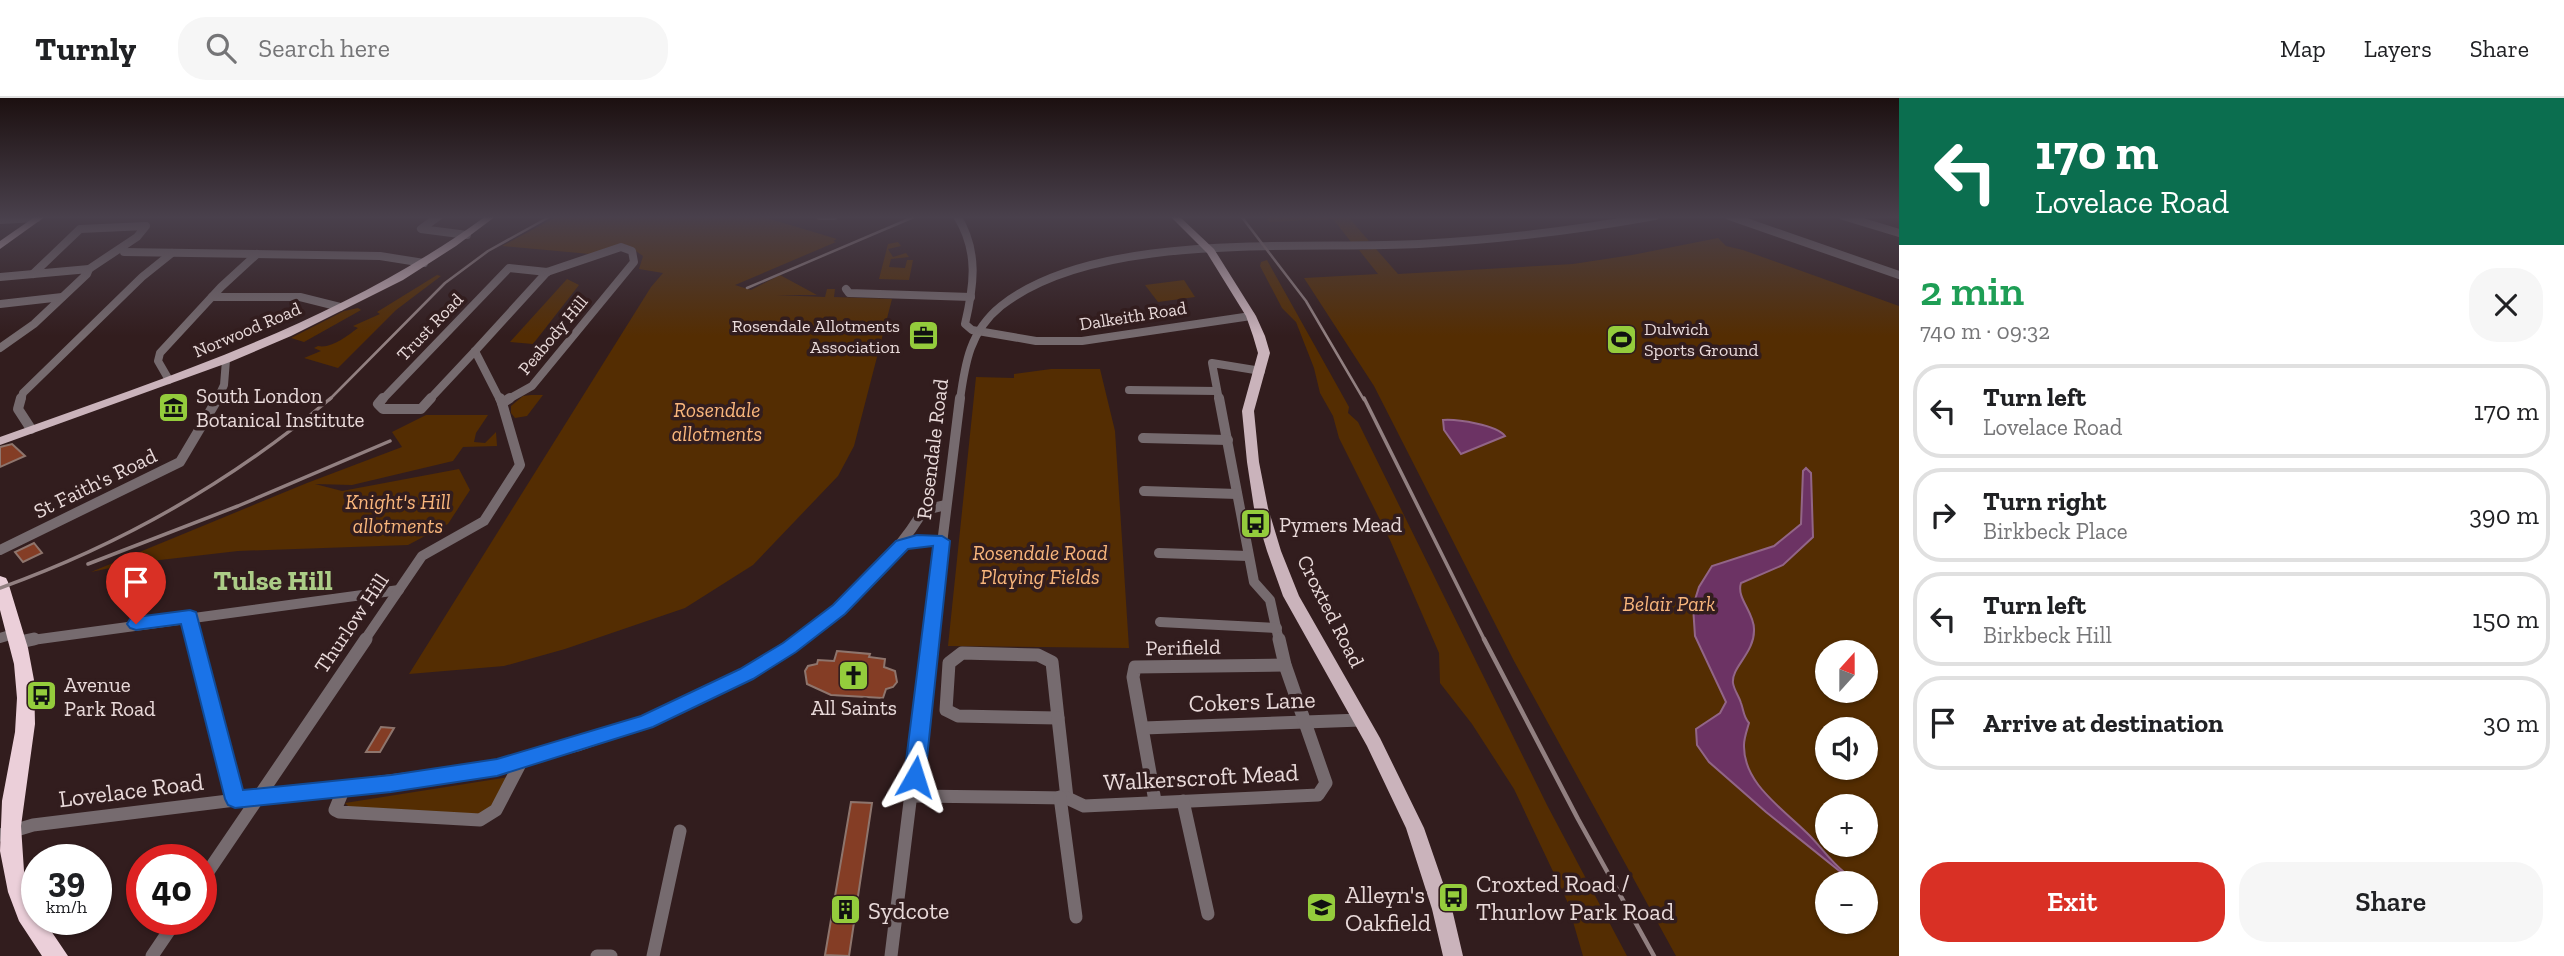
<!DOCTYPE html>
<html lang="en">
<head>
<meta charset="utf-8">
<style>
	:root { --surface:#fff; --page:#f6f6f6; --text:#202124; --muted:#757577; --line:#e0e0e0; --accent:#d93025 }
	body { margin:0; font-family:"Zilla Slab",serif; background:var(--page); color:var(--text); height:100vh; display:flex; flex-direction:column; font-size:26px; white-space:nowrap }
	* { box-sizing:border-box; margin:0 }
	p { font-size:23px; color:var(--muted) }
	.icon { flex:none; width:38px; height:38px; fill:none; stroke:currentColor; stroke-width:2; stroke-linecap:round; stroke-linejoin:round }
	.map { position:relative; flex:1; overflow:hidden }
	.drawer { display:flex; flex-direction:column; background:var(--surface); width:665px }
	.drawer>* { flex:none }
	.banner { background:#0b6e4f; color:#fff; overflow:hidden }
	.needle { width:46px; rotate:21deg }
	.buttons { position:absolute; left:1815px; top:542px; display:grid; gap:14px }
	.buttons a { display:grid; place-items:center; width:63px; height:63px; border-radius:50%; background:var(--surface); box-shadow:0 2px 5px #0004; font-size:35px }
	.speed { position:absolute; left:21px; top:746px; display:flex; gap:14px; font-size:35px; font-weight:700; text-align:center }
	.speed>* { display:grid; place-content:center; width:91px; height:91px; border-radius:50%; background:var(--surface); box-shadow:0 2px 5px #0004; line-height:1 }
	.speed small { font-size:18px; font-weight:400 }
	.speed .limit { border:10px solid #d22; background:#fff; color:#111 }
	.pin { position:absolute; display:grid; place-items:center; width:60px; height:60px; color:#fff; margin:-72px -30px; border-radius:50% 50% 50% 0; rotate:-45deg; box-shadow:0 0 7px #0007 }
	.pin .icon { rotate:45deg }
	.me { position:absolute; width:77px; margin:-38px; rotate:6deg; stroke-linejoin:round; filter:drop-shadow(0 0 5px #0008) }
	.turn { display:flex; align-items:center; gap:24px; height:147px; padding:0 21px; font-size:32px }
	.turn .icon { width:91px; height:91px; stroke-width:2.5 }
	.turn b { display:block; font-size:49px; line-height:60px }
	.round { display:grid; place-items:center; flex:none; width:74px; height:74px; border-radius:28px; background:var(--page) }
	.headline { display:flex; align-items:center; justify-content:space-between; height:119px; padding:0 21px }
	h1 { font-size:42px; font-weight:600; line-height:52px; color:#1e9e55 }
	.action { display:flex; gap:14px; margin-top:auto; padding:14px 21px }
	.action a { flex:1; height:80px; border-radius:28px; background:var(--accent); color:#fff; font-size:28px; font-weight:600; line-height:80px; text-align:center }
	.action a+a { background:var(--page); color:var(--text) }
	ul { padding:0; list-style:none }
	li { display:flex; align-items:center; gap:21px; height:94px; margin:0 14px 10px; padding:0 7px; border:4px solid var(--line); border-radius:28px }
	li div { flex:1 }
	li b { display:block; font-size:26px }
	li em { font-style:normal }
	header { display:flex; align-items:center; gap:42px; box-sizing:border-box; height:98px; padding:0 35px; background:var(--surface); border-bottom:2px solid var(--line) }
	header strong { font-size:33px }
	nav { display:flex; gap:38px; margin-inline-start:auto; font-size:24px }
	.search { width:490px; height:63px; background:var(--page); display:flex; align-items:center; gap:18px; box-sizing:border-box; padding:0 24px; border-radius:28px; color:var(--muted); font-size:26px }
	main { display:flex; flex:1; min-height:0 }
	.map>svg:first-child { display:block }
	.green { fill:#542d02; fill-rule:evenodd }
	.water { fill:#6c3364; stroke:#926587; stroke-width:2 }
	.building { fill:#843d25; stroke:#8e756d; stroke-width:2 }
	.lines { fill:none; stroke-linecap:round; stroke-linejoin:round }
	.minor-far2 { stroke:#766b6f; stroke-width:8 }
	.minor-far1 { stroke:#766b6f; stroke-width:10 }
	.minor { stroke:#766b6f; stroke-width:13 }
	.major { fill:#cab3bb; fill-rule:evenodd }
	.highway { fill:#ebcfd9; fill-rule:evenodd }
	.rail-far2 { stroke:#928081; stroke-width:2.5 }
	.rail-far1 { stroke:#928081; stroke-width:3.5 }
	.rail { stroke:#928081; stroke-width:4.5 }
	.route { fill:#1a73e8; stroke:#114b97; stroke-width:2 }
	.labels { text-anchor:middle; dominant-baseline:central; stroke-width:7; stroke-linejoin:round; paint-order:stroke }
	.far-street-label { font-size:18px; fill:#e9dada; stroke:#321d1e }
	.far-poi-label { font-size:18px; fill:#e9dada; stroke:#321d1e; text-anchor:end }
	.poi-label { font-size:21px; fill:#e9dada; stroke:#321d1e; text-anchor:start }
	.park-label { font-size:21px; font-style:italic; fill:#f9b67c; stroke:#321d1e }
	.street-label { font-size:21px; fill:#e9dada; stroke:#321d1e }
	.near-street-label { font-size:24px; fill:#e9dada; stroke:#321d1e }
	.near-poi-label { font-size:24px; fill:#e9dada; stroke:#321d1e; text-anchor:start }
	.district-label { font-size:28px; font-weight:bold; fill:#accd87; stroke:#321d1e }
</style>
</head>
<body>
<header>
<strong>Turnly</strong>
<div class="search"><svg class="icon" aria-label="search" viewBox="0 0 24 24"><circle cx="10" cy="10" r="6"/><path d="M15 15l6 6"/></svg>Search here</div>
<nav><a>Map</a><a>Layers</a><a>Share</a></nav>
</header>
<main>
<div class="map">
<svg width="1899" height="858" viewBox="0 0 1899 858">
	<rect width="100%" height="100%" fill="#321d1e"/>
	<!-- green -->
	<g class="green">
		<polygon points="558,118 760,118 837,141 833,143 836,144 735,187 751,192 780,177 817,197 776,197 825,199 827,191 835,191 834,199 892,201 854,348 838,378 753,467 685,510 565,551 504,568 409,576 651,189 663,175 639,171 643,158 630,149 590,156 502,148"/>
		<polygon points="1264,118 1428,118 1350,121 1369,143 1351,144 1333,121 1270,124"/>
		<path d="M1718 140 1726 148 1743 152 1899 208V858H1676L1514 563 1374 288 1304 180 1378 176 1359 152 1376 151 1398 176 1573 166 1632 157ZM1827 555H1866V593H1827ZM1827 632H1866V670H1827ZM1827 709H1866V747H1827ZM1827 786H1866V824H1827Z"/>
		<polygon points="898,144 901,148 888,151 893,159 906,155 909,159 891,161 889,169 905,170 907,162 913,162 909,182 879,181 888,146"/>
		<polygon points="1267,162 1349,309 1348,315 1358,324 1547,707 1627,858 1583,858 1567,803 1514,691 1472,626 1440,585 1439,555 1390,442 1339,340 1333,318 1320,295 1314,270 1296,224 1282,210 1260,168 1261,164"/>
		<path d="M437 177 441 178 396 212 338 270 304 260 321 253 314 250 318 248C331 251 347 238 358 230L353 228 380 216 377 214Z"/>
		<polygon points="567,181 579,187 533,246 510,244"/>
		<polygon points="1184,182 1195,199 1158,204 1145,187"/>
		<polygon points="358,210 361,212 304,244 291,240 344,213"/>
		<polygon points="1051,271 1100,271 1115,333 1129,550 948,548 976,279 1014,280 1014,276"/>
		<polygon points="531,297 543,297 527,318 515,320 511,315 511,308 523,298"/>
		<polygon points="426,317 488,317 476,335 474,344 485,345 496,334 497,348 463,349 453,363 352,387 315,386 342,393 459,371 470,392 448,426 408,447 238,453 134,465 91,474 307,385 402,349 392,334"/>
		<polygon points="509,679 491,711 480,716 349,709 345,705"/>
	</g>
	<!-- water -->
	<g class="water">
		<path d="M1443 322C1457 321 1497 327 1505 338L1461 356 1444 332Z"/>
		<path d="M1806 370 1811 375 1813 439 1783 467 1741 485C1736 500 1754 514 1754 531 1755 555 1731 569 1733 585 1734 592 1739 598 1741 605 1744 613 1743 618 1749 625 1747 632 1744 640 1744 647 1743 685 1782 710 1806 734 1820 747 1829 762 1844 774L1842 775 1766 714 1709 664 1697 647 1696 631 1720 615 1726 604 1695 538 1693 508 1699 489 1712 468 1774 448 1801 426 1803 373Z"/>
	</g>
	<!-- building -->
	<g class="building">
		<polygon points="12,346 25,358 0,369 0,349"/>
		<polygon points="34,445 42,455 23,464 15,454"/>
		<polygon points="837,553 870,556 869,559 885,561 884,569 895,573 897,584 893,589 886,591 883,600 831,597 807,586 805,573 808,568 817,566 818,562 834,563"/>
		<polygon points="381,629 394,630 380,654 366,654"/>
		<polygon points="851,704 872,705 849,858 825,857"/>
	</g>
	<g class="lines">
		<!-- minor-far2 -->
		<g class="minor-far2">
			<polyline points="439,118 421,131 467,137"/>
			<polyline points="820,118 834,118"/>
			<path d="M957 118C979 153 974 188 965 226L972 232 1036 243H1082L1251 218"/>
			<polyline points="1729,118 1899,177"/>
			<polyline points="1843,118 1899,135"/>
			<polyline points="0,122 37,120"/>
			<polyline points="124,154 380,158 424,165"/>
			<polyline points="33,176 80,131 146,128 137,139 89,171"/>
			<polyline points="0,179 89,171 87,176 34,226 0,250"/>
			<polyline points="846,191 849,195 971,199"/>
			<polyline points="212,199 300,199 340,209"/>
			<polyline points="0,206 62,199"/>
			<polyline points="475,253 500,302"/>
			<polyline points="475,253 547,174"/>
			<polyline points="169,282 158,263 160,255 221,189 257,156"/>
			<polyline points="1129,292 1217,293"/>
			<polyline points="21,302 23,295 142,179 172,155"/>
			<polyline points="217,302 224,287 226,262"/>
			<polyline points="382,302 509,170 547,174"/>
			<polyline points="429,302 475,253"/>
			<polyline points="507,302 532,288 634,164 632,153 621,149 547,174"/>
			<path d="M960 302C965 265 970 233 1001 208 1097 132 1299 152 1419 146 1498 142 1577 132 1655 118"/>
			<polyline points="1219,302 1212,265 1261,273"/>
		</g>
		<!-- minor-far1 -->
		<g class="minor-far1">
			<polyline points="21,300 18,311 31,331"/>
			<polyline points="383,300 378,306 383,311 421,311 431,300"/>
			<polyline points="500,300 502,305 510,300"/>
			<polyline points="1219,300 1254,484 1270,502 1279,543"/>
			<polyline points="1143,340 1228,342"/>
			<polyline points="1144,393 1237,396"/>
			<polyline points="902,447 917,443 942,443"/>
			<polyline points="0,452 180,364 218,300"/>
			<polyline points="1159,455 1248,458"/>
			<polyline points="190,518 194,543"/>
			<polyline points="1160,524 1277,530"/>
			<polyline points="0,540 17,535"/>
			<polyline points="25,543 399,492"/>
			<polyline points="364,543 422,458 484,423 520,367 502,305"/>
			<path d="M798 543C849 503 889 468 924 412L946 407"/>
			<polyline points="930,543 960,300"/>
		</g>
		<!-- minor -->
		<g class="minor">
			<polyline points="193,541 235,701"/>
			<polyline points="20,544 34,541"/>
			<polygon points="962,555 1038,557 1052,564 1058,620 958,618 946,612 949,565"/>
			<polyline points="1058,620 1067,700"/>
			<polyline points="1144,630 1361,622"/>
			<polyline points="344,690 335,712 339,714 480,722 496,712 521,664"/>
			<polyline points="913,698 1067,700 1084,708 1318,697 1326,685 1285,567 1279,541"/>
			<polyline points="1060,699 1076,819"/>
			<polyline points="1155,703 1133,579 1135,569 1285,567"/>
			<polyline points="1183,703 1208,816"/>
			<polyline points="0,737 33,727 486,671 577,647 646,623 747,576 800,541"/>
			<polyline points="201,784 366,541"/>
			<polyline points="152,858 177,821"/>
			<polyline points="597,858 611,858"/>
			<polyline points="653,858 680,733"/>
			<polyline points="891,858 930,541"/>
		</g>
		<!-- major -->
		<g class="major">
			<polygon points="36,118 46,118 0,151 0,143"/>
			<path d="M486 118H496L456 148 403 182 291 238 230 264 0 347V339C169 278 339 225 486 118Z"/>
			<polygon points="1170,118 1179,118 1214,151 1256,218 1265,238 1270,255 1254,313 1259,364 1268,410 1281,453 1299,498 1380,640 1424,730 1452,811 1463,858 1443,858 1432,811 1406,730 1367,648 1283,498 1267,453 1254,410 1247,364 1242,313 1258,255 1253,238 1246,218 1207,155"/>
		</g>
		<!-- highway -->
		<polygon class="highway" points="0,478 6,480 8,484 28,550 34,582 35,626 21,728 24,773 37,811 37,821 43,821 68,858 42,858 19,823 8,794 0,753 2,703 15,634 17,600 14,566 0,512"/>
		<!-- rail-far2 -->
		<g class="rail-far2">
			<polyline points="1241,118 1306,203 1364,302"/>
			<polyline points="747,190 916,118"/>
			<polyline points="329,302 445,185 488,153 551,118"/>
		</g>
		<!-- rail-far1 -->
		<g class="rail-far1">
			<polyline points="1364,300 1485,543"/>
			<polyline points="88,466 238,408 390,343"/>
			<path d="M0 490C123 446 231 384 331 300"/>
		</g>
		<!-- rail -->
		<polyline class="rail" points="1484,541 1578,721 1654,858"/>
	</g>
	<!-- sky -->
	<linearGradient id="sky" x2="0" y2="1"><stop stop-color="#1c1010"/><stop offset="0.5" stop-color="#49404c"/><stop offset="1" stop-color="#49404c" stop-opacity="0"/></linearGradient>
	<rect width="1899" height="238" fill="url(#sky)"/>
	<!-- route -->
	<polygon class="route" points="917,437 942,438 950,443 925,679 922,685 915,687 907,685 904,679 933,448 908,451 845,516 796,554 753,581 653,629 497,678 391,694 235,710 228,707 225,701 181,526 136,532 130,530 127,526 130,521 136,519 190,512 196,514 243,692 391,677 497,661 641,618 740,571 783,545 833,507 896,443"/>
	<!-- icons -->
	<defs>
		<symbol id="office-square" viewBox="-11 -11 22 22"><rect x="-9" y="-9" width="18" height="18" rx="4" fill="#94cc3c" stroke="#321d1e"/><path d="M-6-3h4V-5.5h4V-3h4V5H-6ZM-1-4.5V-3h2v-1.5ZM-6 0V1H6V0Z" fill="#111"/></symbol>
		<symbol id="stadium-square" viewBox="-11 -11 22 22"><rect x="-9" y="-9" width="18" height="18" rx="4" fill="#94cc3c" stroke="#321d1e"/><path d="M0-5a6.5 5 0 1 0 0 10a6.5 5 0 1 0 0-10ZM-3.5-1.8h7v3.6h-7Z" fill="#111"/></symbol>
		<symbol id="museum-square" viewBox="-11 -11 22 22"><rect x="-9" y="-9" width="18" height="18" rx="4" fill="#94cc3c" stroke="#321d1e"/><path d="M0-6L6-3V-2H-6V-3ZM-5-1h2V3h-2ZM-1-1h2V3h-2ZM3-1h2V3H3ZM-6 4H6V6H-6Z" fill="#111"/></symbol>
		<symbol id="bus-square" viewBox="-11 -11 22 22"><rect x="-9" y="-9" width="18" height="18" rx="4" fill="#94cc3c" stroke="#321d1e"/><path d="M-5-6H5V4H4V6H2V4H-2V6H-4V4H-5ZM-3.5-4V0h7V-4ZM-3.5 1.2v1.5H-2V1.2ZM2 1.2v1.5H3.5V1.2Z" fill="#111"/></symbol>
		<symbol id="church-square" viewBox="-11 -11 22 22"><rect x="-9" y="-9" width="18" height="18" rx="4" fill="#94cc3c" stroke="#321d1e"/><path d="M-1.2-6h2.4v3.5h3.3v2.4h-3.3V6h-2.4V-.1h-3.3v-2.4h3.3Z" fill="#111"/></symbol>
		<symbol id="school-square" viewBox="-11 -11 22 22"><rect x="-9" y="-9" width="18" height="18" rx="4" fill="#94cc3c" stroke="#321d1e"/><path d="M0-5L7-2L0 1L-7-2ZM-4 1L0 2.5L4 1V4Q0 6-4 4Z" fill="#111"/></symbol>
		<symbol id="building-square" viewBox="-11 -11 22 22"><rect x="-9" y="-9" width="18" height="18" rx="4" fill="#94cc3c" stroke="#321d1e"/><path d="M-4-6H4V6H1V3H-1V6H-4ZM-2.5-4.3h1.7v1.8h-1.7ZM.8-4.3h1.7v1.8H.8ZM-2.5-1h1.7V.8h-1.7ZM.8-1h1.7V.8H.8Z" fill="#111"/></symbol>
	</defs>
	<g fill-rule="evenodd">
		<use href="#office-square" x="906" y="220" width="35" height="35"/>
		<use href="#stadium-square" x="1604" y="224" width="35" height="35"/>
		<use href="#museum-square" x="156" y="292" width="35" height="35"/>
		<use href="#bus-square" x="1238" y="408" width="35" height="35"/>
		<use href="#church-square" x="836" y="560" width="35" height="35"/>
		<use href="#bus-square" x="24" y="580" width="35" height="35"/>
		<use href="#bus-square" x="1436" y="782" width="35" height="35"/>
		<use href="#school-square" x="1304" y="792" width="35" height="35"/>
		<use href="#building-square" x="828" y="794" width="35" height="35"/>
	</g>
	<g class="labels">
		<!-- far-street labels -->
		<g class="far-street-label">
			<text transform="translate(1133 218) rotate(-9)">Dalkeith Road</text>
			<text transform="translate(430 229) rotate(-46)">Trust Road</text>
			<text transform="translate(247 232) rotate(-23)">Norwood Road</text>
			<text transform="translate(553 237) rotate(-50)">Peabody Hill</text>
		</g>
		<!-- far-poi labels -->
		<g class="far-poi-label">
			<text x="900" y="228">Rosendale Allotments<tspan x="900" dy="21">Association</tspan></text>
			<text x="1644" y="231" text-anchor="start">Dulwich<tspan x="1644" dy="21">Sports Ground</tspan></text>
		</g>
		<!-- poi labels -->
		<g class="poi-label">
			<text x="196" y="297">South London<tspan x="196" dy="24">Botanical Institute</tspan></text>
			<text x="1279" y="426">Pymers Mead</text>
			<text x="64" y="586">Avenue<tspan x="64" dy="24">Park Road</tspan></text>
			<text x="854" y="609" text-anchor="middle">All Saints</text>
		</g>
		<!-- park labels -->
		<g class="park-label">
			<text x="717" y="311">Rosendale<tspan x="717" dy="24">allotments</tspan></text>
			<text x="398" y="403">Knight's Hill<tspan x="398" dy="24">allotments</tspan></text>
			<text x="1040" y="454">Rosendale Road<tspan x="1040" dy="24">Playing Fields</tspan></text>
			<text x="1669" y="505">Belair Park</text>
		</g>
		<!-- street labels -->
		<g class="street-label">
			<text transform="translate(932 351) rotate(-83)">Rosendale Road</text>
			<text transform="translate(95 385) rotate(-26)">St Faith's Road</text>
			<text transform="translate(1331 513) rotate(63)">Croxted Road</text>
			<text transform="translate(351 525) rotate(-56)">Thurlow Hill</text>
			<text transform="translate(1183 549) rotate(-1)">Perifield</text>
		</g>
		<!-- near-street labels -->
		<g class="near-street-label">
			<text transform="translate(1252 603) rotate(-2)">Cokers Lane</text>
			<text transform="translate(1201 679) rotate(-3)">Walkerscroft Mead</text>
			<text transform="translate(131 692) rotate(-7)">Lovelace Road</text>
		</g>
		<!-- near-poi labels -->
		<g class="near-poi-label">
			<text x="1476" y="785">Croxted Road /<tspan x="1476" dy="28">Thurlow Park Road</tspan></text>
			<text x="1345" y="796">Alleyn's<tspan x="1345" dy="28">Oakfield</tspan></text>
			<text x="868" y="812">Sydcote</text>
		</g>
		<!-- district labels -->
		<g class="district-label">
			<text x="273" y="482">Tulse Hill</text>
		</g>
	</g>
</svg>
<div class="buttons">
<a><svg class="needle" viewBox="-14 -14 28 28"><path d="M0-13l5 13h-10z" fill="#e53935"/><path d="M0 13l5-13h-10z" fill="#757577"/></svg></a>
<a><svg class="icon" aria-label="sound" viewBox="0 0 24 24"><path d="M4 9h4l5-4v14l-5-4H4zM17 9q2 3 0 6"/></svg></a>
<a>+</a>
<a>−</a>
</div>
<div class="speed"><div>39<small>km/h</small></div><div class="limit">40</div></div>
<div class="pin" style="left:136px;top:526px;background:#d93025"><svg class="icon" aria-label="arrive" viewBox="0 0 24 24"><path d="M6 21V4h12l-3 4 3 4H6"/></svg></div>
<svg class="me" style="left:915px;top:679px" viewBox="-20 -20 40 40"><path d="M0-17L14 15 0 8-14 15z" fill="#1a73e8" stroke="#fff" stroke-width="4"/></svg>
</div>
<section class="drawer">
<div class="banner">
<div class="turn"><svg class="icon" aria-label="left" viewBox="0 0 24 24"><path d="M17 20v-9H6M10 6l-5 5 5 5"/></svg><div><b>170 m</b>Lovelace Road</div></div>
</div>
<div class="headline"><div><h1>2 min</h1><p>740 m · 09:32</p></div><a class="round"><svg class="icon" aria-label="close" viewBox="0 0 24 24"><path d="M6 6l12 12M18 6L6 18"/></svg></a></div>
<ul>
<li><svg class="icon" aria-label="left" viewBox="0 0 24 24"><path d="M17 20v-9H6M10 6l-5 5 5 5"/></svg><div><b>Turn left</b><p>Lovelace Road</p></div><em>170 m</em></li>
<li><svg class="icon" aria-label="right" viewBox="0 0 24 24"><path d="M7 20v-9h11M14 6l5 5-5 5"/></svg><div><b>Turn right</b><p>Birkbeck Place</p></div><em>390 m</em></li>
<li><svg class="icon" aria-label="left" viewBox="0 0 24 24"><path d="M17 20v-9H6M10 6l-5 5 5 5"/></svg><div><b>Turn left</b><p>Birkbeck Hill</p></div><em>150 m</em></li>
<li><svg class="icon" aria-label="arrive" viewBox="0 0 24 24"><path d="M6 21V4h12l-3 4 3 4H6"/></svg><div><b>Arrive at destination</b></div><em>30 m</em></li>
</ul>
<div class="action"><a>Exit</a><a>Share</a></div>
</section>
</main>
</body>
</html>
